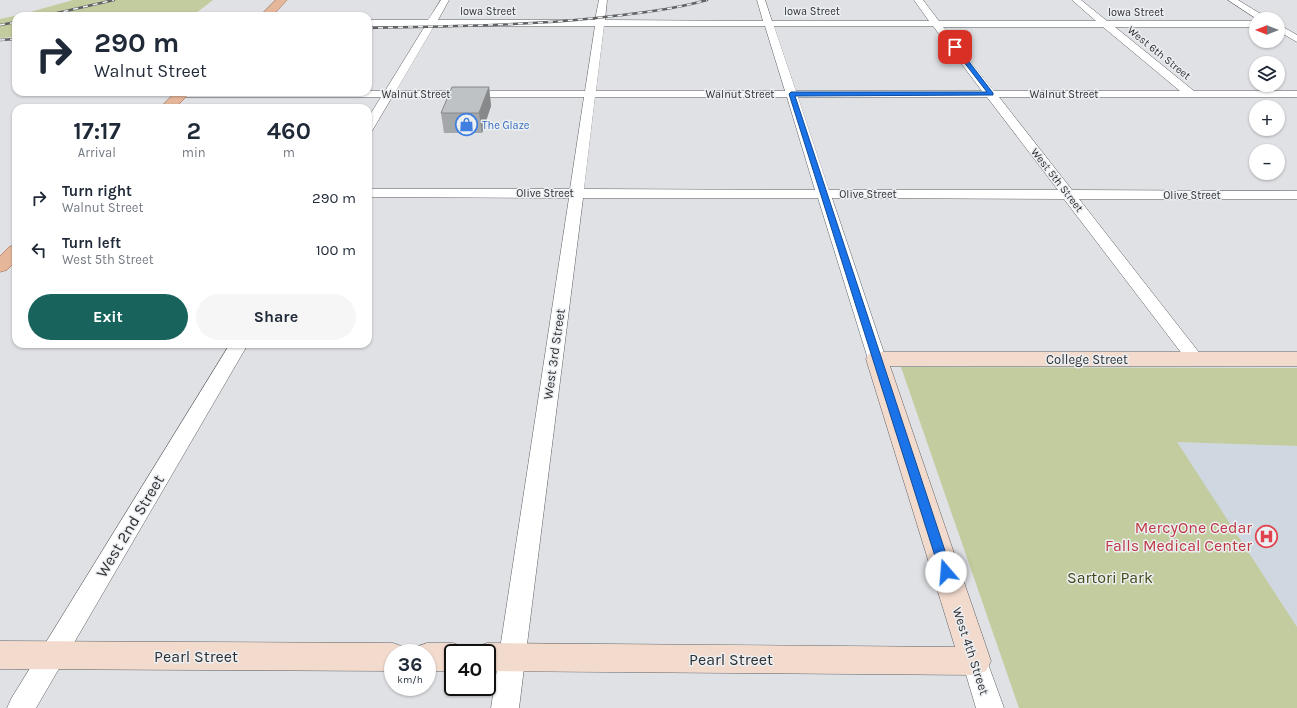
<!DOCTYPE html>
<html lang="en">
<head>
<meta charset="utf-8">
<style>
	:root { --surface:#fff; --page:#f6f6f7; --text:#1f2937; --muted:#747a83; --accent:#18645c }
	body { margin:0; font-family:Karla,sans-serif; background:var(--page); color:var(--text); height:100vh; display:flex; flex-direction:column; font-size:15px; white-space:nowrap }
	* { box-sizing:border-box; margin:0 }
	p { font-size:13px; color:var(--muted) }
	.icon { flex:none; width:22px; height:22px; fill:none; stroke:currentColor; stroke-width:2; stroke-linecap:round; stroke-linejoin:round }
	.map { position:relative; flex:1; overflow:hidden }
	.sheet { position:absolute; left:12px; top:104px; width:360px; height:244px; display:flex; flex-direction:column; background:var(--surface); border-radius:12px; box-shadow:0 1px 3px #0004 }
	.sheet>* { flex:none }
	.banner { position:absolute; left:12px; top:12px; width:360px; height:84px; border-radius:12px; box-shadow:0 1px 3px #0004; background:#fff; color:var(--text); overflow:hidden }
	.needle { width:26px; rotate:270deg }
	.tools { position:absolute; left:1249px; top:12px; display:grid; gap:8px }
	.tools a { display:grid; place-items:center; width:36px; height:36px; border-radius:50%; background:var(--surface); box-shadow:0 1px 3px #0004; font-size:20px }
	.speed { position:absolute; left:384px; top:644px; display:flex; gap:8px; font-size:20px; font-weight:700; text-align:center }
	.speed>* { display:grid; place-content:center; width:52px; height:52px; border-radius:50%; background:var(--surface); box-shadow:0 1px 3px #0004; line-height:1 }
	.speed small { font-size:10px; font-weight:400 }
	.speed .limit { border:2px solid #111; border-radius:6px; background:#fff; color:#111 }
	.pin { position:absolute; display:grid; place-items:center; width:34px; height:34px; color:#fff; margin:-17px; border-radius:8px; box-shadow:0 2px 6px #0006 }
	.me { position:absolute; width:44px; margin:-22px; rotate:342deg; stroke-linejoin:round; filter:drop-shadow(0 0 3px #0008) }
	.turn { display:flex; align-items:center; gap:14px; height:84px; padding:0 16px; font-size:18px }
	.turn .icon { width:52px; height:52px; stroke-width:2.5 }
	.turn b { display:block; font-size:28px; line-height:34px }
	.eta { display:flex; justify-content:space-evenly; align-items:center; height:68px; text-align:center }
	.eta b { font-size:24px; font-weight:700; line-height:28px }
	.cta { display:flex; gap:8px; margin-top:auto; padding:8px 16px }
	.cta a { flex:1; height:46px; border-radius:24px; background:var(--accent); color:#fff; font-size:16px; font-weight:700; line-height:46px; text-align:center }
	.cta a+a { background:var(--page); color:var(--text) }
	ul { padding:0; list-style:none }
	li { display:flex; align-items:center; gap:12px; height:52px; padding:0 16px }
	li div { flex:1 }
	li b { display:block; font-size:15px }
	li em { font-style:normal }
	.map>svg:first-child { display:block }
	.built { fill:#cfd7e0 }
	.green { fill:#c2cc9e }
	.lines { fill:none; stroke-linecap:round; stroke-linejoin:round }
	.street-casing { stroke:#5d6063; stroke-width:1 }
	.secondary-casing { stroke:#5d6063; stroke-width:1 }
	.primary-casing { stroke:#9b674a; stroke-width:1 }
	.street { fill:#fff; fill-rule:evenodd }
	.secondary { fill:#f2dacd; fill-rule:evenodd }
	.primary { fill:#e6b69a; fill-rule:evenodd }
	.rail-casing { stroke:#606163; stroke-width:2.5 }
	.rail { stroke:#eceff2; stroke-width:1.5; stroke-dasharray:5; stroke-linecap:butt }
	.wall { fill:#a4a7a9 }
	.shaded-wall { fill:#86888a }
	.building { fill:#bfc2c5; stroke:#86888a }
	.route { fill:#1a73e8; stroke:#114b97 }
	.labels { text-anchor:middle; dominant-baseline:central; stroke-width:3; stroke-linejoin:round; paint-order:stroke }
	.far-street-label { font-size:11px; fill:#2f3032; stroke:#eceff2 }
	.far-shop-label { font-size:11px; fill:#366cbe; stroke:#eceff2; text-anchor:start }
	.street-label { font-size:13px; fill:#2f3032; stroke:#eceff2 }
	.near-street-label { font-size:16px; fill:#2f3032; stroke:#eceff2 }
	.near-health-label { font-size:16px; fill:#be3a42; stroke:#eceff2; text-anchor:end }
	.near-park-label { font-size:16px; fill:#434a16; stroke:#eceff2 }
</style>
</head>
<body>
<div class="map">
<svg width="1297" height="708" viewBox="0 0 1297 708">
	<rect width="100%" height="100%" fill="#dfe1e5"/>
	<!-- built -->
	<polygon class="built" points="1176,442 1297,446 1297,627"/>
	<!-- green -->
	<g class="green">
		<polygon points="73,0 213,0 192,16 16,16 16,37 0,38 0,19 23,14"/>
		<polygon points="901,367 1297,368 1297,446 1177,442 1297,627 1297,708 1019,708"/>
	</g>
	<g class="lines">
		<defs>
			<g id="street">
				<path d="M441 0H449L438 20H595L599 0H607L605 20 763 21 757 0H765L772 21H929L914 0H923L939 21H1096L1072 0H1081L1107 21H1256V27H1115L1194 91H1297V97H999L1072 190 1297 191V199H1079L1201 355 1204 359 1201 363 1195 365 1189 363 1064 199 832 198 886 359 883 363 877 365 871 363 868 359 818 198H583L519 708H491L569 198 368 197V189H570L584 97H392L372 131 368 132V118L381 97H182L178 96 176 94 178 92H368V91H385L425 26H368V20H428ZM434 26H595L585 91H396ZM604 26H765L785 91H596ZM774 26H933L982 91H796ZM943 27H1103L1180 91H994ZM595 97H787L815 190 584 189ZM798 97H987L1058 190H829Z"/>
				<polygon points="1228,0 1238,0 1269,19 1257,19"/>
				<polygon points="1278,24 1297,35 1297,42 1278,31"/>
				<polygon points="230,344 248,344 36,708 7,708 11,699"/>
				<polygon points="975,649 984,653 1004,708 976,708 962,661 966,653"/>
			</g>
			<g id="secondary">
				<polygon points="877,352 1297,352 1297,366 890,366 991,661 986,671 975,675 487,671 487,653 473,653 476,647 487,643 955,647 866,359 869,354"/>
				<polygon points="0,641 393,643 404,647 407,653 393,653 393,671 0,669"/>
				<polygon points="427,643 453,643 464,647 467,653 453,653 453,671 427,671 427,653 413,653 416,647"/>
			</g>
			<g id="primary">
				<polygon points="276,0 287,0 272,16 260,16"/>
				<polygon points="176,92 191,92 175,108 160,108"/>
				<polygon points="16,245 16,261 7,270 0,272 0,256 9,247"/>
			</g>
		</defs>
		<!-- street casing -->
		<use href="#street" class="street-casing"/>
		<!-- secondary casing -->
		<use href="#secondary" class="secondary-casing"/>
		<!-- primary casing -->
		<use href="#primary" class="primary-casing"/>
		<!-- street -->
		<use href="#street" class="street"/>
		<!-- secondary -->
		<use href="#secondary" class="secondary"/>
		<!-- primary -->
		<use href="#primary" class="primary"/>
		<defs>
			<g id="rail">
				<polyline points="44,16 114,0"/>
				<polyline points="0,25 16,22"/>
				<path d="M368 28C444 26 520 26 596 18 633 14 671 10 707 0"/>
				<polyline points="0,40 16,39"/>
			</g>
		</defs>
		<!-- rail casing -->
		<use href="#rail" class="rail-casing"/>
		<!-- rail -->
		<use href="#rail" class="rail"/>
	</g>
	<!-- wall -->
	<polygon class="wall" points="489,87 491,106 482,133 444,133 441,113"/>
	<!-- shaded-wall -->
	<polygon class="shaded-wall" points="489,87 491,106 482,133 479,113"/>
	<!-- building -->
	<polygon class="building" points="452,87 489,87 479,113 441,113"/>
	<!-- route -->
	<polygon class="route" points="953,46 957,46 993,93 993,95 795,96 952,572 950,576 946,577 942,576 940,572 789,94 791,92 987,92 953,48"/>
	<!-- icons -->
	<defs>
		<symbol id="shop-ring" viewBox="-11 -11 22 22"><circle r="9.5" fill="#eceff2" stroke="#3f7fe0" stroke-width="1.5"/><path d="M-5-2.5h2.3a2.7 3.5 0 0 1 5.4 0H5L5.5 6h-11ZM-1.5-2.5h3a1.5 2.3 0 0 0-3 0Z" fill="#3f7fe0"/></symbol>
		<symbol id="hospital-ring" viewBox="-11 -11 22 22"><circle r="9.5" fill="#eceff2" stroke="#e0444e" stroke-width="1.5"/><path d="M-5-5h3v3.5h4V-5h3V5h-3V1.5h-4V5h-3Z" fill="#e0444e"/></symbol>
	</defs>
	<g fill-rule="evenodd">
		<use href="#shop-ring" x="454" y="112" width="25" height="25"/>
		<use href="#hospital-ring" x="1254" y="524" width="25" height="25"/>
	</g>
	<g class="labels">
		<!-- far-street labels -->
		<g class="far-street-label">
			<text x="488" y="11">Iowa Street</text>
			<text x="812" y="11">Iowa Street</text>
			<text x="1136" y="12">Iowa Street</text>
			<text transform="translate(1159 53) rotate(39)">West 6th Street</text>
			<text x="416" y="94">Walnut Street</text>
			<text x="740" y="94">Walnut Street</text>
			<text x="1064" y="94">Walnut Street</text>
			<text transform="translate(1057 180) rotate(52)">West 5th Street</text>
			<text x="545" y="193">Olive Street</text>
			<text x="868" y="194">Olive Street</text>
			<text x="1192" y="195">Olive Street</text>
		</g>
		<!-- far-shop labels -->
		<g class="far-shop-label">
			<text x="482" y="125">The Glaze</text>
		</g>
		<!-- street labels -->
		<g class="street-label">
			<text transform="translate(554 354) rotate(-82)">West 3rd Street</text>
			<text x="1087" y="359">College Street</text>
			<text transform="translate(971 651) rotate(72)">West 4th Street</text>
		</g>
		<!-- near-street labels -->
		<g class="near-street-label">
			<text transform="translate(130 526) rotate(-59)">West 2nd Street</text>
			<text x="196" y="656">Pearl Street</text>
			<text x="731" y="659">Pearl Street</text>
		</g>
		<!-- near-health labels -->
		<g class="near-health-label">
			<text x="1252" y="527">MercyOne Cedar<tspan x="1252" dy="18">Falls Medical Center</tspan></text>
		</g>
		<!-- near-park labels -->
		<g class="near-park-label">
			<text x="1110" y="577">Sartori Park</text>
		</g>
	</g>
</svg>
<div class="tools">
<a><svg class="needle" viewBox="-14 -14 28 28"><path d="M0-13l5 13h-10z" fill="#e53935"/><path d="M0 13l5-13h-10z" fill="#747a83"/></svg></a>
<a><svg class="icon" aria-label="layers" viewBox="0 0 24 24"><path d="M12 4l9 5-9 5-9-5zM3 14l9 5 9-5"/></svg></a>
<a>+</a>
<a>−</a>
</div>
<div class="speed"><div>36<small>km/h</small></div><div class="limit">40</div></div>
<div class="pin" style="left:955px;top:47px;background:#d93025"><svg class="icon" aria-label="arrive" viewBox="0 0 24 24"><path d="M6 21V4h12l-3 4 3 4H6"/></svg></div>
<svg class="me" style="left:946px;top:572px" viewBox="-20 -20 40 40"><circle r="19" fill="#fff"/><path d="M0-13L10 11 0 6-10 11z" fill="#1a73e8"/></svg>
<div class="banner">
<div class="turn"><svg class="icon" aria-label="right" viewBox="0 0 24 24"><path d="M7 20v-9h11M14 6l5 5-5 5"/></svg><div><b>290 m</b>Walnut Street</div></div>
</div>
<section class="sheet">
<div class="eta">
<div><b>17:17</b><p>Arrival</p></div>
<div><b>2</b><p>min</p></div>
<div><b>460</b><p>m</p></div>
</div>
<ul>
<li><svg class="icon" aria-label="right" viewBox="0 0 24 24"><path d="M7 20v-9h11M14 6l5 5-5 5"/></svg><div><b>Turn right</b><p>Walnut Street</p></div><em>290 m</em></li>
<li><svg class="icon" aria-label="left" viewBox="0 0 24 24"><path d="M17 20v-9H6M10 6l-5 5 5 5"/></svg><div><b>Turn left</b><p>West 5th Street</p></div><em>100 m</em></li>
</ul>
<div class="cta"><a>Exit</a><a>Share</a></div>
</section>
</div>
</body>
</html>
